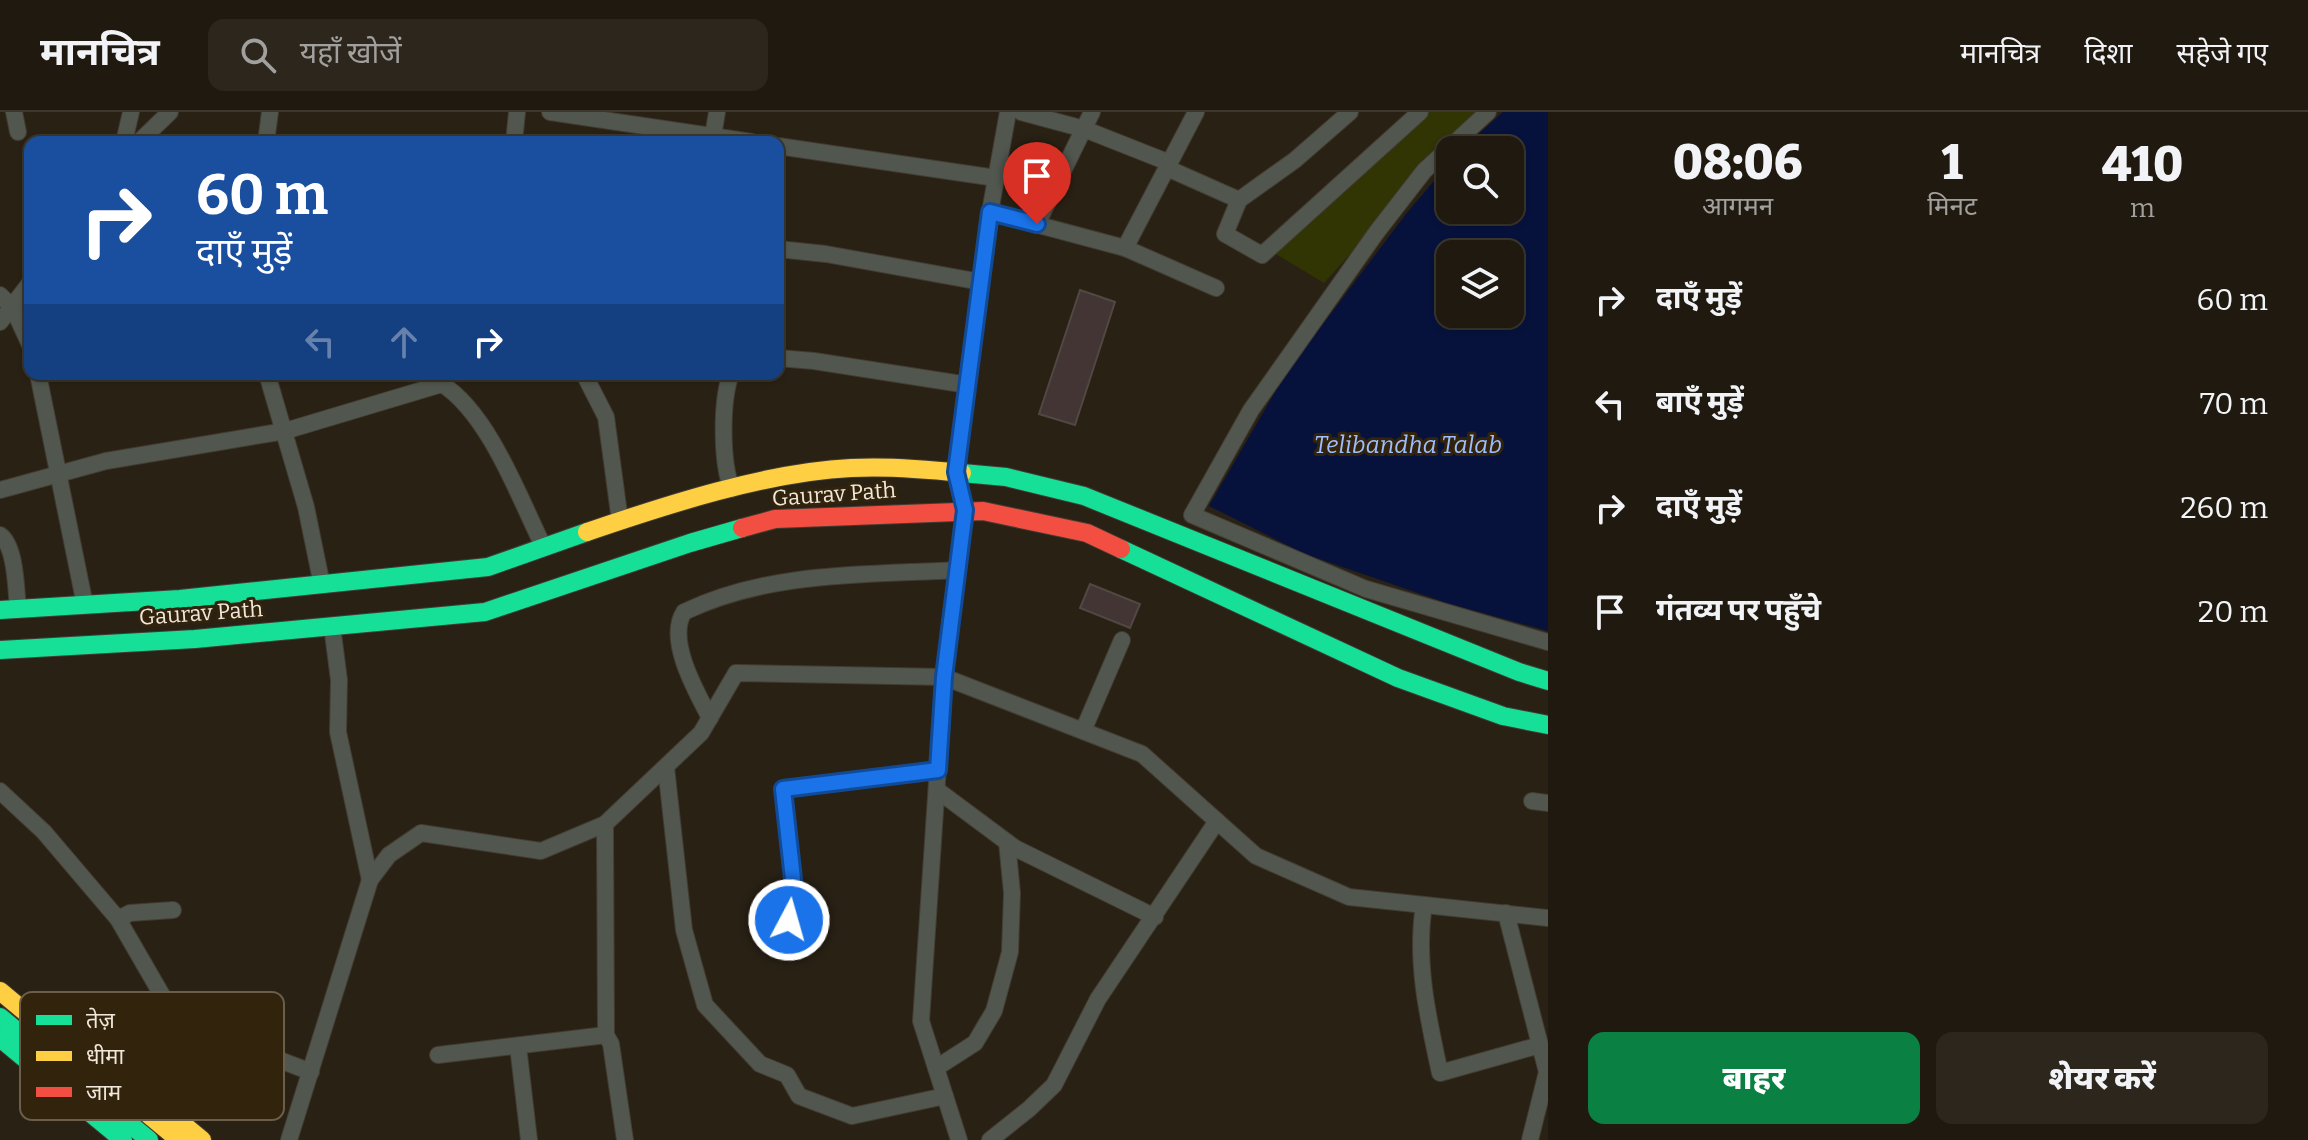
<!DOCTYPE html>
<html lang="hi">
<head>
<meta charset="utf-8">
<style>
	:root { --surface:#1f190f; --page:#2c261d; --text:#f1f3f6; --muted:#a1a09e; --line:#3c382f; --accent:#0b8043 }
	body { margin:0; font-family:Bitter,"Noto Sans Devanagari",serif; background:var(--page); color:var(--text); height:100vh; display:flex; flex-direction:column; font-size:30px; white-space:nowrap }
	* { box-sizing:border-box; margin:0 }
	p { font-size:26px; color:var(--muted) }
	.icon { flex:none; width:44px; height:44px; fill:none; stroke:currentColor; stroke-width:2; stroke-linecap:round; stroke-linejoin:round }
	.map { position:relative; flex:1; overflow:hidden }
	.drawer { display:flex; flex-direction:column; background:var(--surface); width:760px }
	.drawer>* { flex:none }
	.top-card { position:absolute; left:24px; top:24px; width:760px; height:244px; border-radius:16px; box-shadow:0 2px 6px #0004,0 0 0 2px var(--line); background:#1a4fa0; color:#fff; overflow:hidden }
	.tools { position:absolute; left:1436px; top:24px; display:grid; gap:16px }
	.tools a { display:grid; place-items:center; width:88px; height:88px; border-radius:16px; background:var(--surface); box-shadow:0 2px 6px #0004,0 0 0 2px var(--line); font-size:40px }
	.pin { position:absolute; display:grid; place-items:center; width:68px; height:68px; color:#fff; margin:-82px -34px; border-radius:50% 50% 50% 0; rotate:-45deg; box-shadow:0 0 8px #0007 }
	.pin .icon { rotate:45deg }
	.me { position:absolute; width:88px; margin:-44px; rotate:6deg; stroke-linejoin:round; filter:drop-shadow(0 0 6px #0008) }
	.turn { display:flex; align-items:center; gap:28px; height:168px; padding:0 40px; font-size:36px }
	.turn .icon { width:104px; height:104px; stroke-width:2.5 }
	.turn b { display:block; font-size:56px; line-height:68px }
	.lanes { display:flex; align-items:center; height:76px; padding:0 40px; background:#0003; justify-content:center; gap:40px; direction:ltr }
	.lanes .off { opacity:.35 }
	.eta { display:flex; justify-content:space-evenly; align-items:center; height:136px; text-align:center }
	.eta b { font-size:48px; font-weight:800; line-height:56px }
	.cta { display:flex; gap:16px; margin-top:auto; padding:16px 40px }
	.cta a { flex:1; height:92px; border-radius:16px; background:var(--accent); color:#fff; font-size:32px; font-weight:800; line-height:92px; text-align:center }
	.cta a+a { background:var(--page); color:var(--text) }
	ul { padding:0; list-style:none }
	li { display:flex; align-items:center; gap:24px; height:104px; padding:0 40px }
	li div { flex:1 }
	li b { display:block; font-size:30px }
	li em { font-style:normal }
	header { display:flex; align-items:center; gap:48px; box-sizing:border-box; height:112px; padding:0 40px; background:var(--surface); border-bottom:2px solid var(--line) }
	header strong { font-size:38px }
	nav { display:flex; gap:44px; margin-inline-start:auto; font-size:28px }
	.search { width:560px; height:72px; background:var(--page); display:flex; align-items:center; gap:20px; box-sizing:border-box; padding:0 28px; border-radius:16px; color:var(--muted); font-size:30px }
	main { display:flex; flex:1; min-height:0 }
	.map>svg:first-child { display:block }
	.green { fill:#303503 }
	.water { fill:#06123c; fill-rule:evenodd }
	.building { fill:#443535; stroke:#514844; stroke-width:2 }
	.lines { fill:none; stroke-linecap:round; stroke-linejoin:round }
	.street-casing { stroke:#433c32; stroke-width:18 }
	.fast-casing { stroke:#433c32; stroke-width:20 }
	.slow-casing { stroke:#433c32; stroke-width:20 }
	.jam-casing { stroke:#433c32; stroke-width:20 }
	.street { stroke:#51574f; stroke-width:16 }
	.fast { stroke:#16e098; stroke-width:18 }
	.slow { stroke:#ffcf43; stroke-width:18 }
	.jam { stroke:#f24e42; stroke-width:18 }
	.route-casing { stroke:#114b97; stroke-width:20 }
	.route { stroke:#1a73e8; stroke-width:14 }
	.labels { text-anchor:middle; dominant-baseline:central; stroke-width:6; stroke-linejoin:round; paint-order:stroke }
	.street-label { font-size:22px; fill:#f1e8db; stroke:#31230c }
	.water-label { font-size:24px; font-style:italic; fill:#9fbeff; stroke:#31230c }
	.key { fill:#31230c; stroke:#6b5e4a; stroke-width:2 }
	.key-label { font-size:22px; fill:#f1e8db }
</style>
</head>
<body>
<header>
<strong>मानचित्र</strong>
<div class="search"><svg class="icon" aria-label="search" viewBox="0 0 24 24"><circle cx="10" cy="10" r="6"/><path d="M15 15l6 6"/></svg>यहाँ खोजें</div>
<nav><a>मानचित्र</a><a>दिशा</a><a>सहेजे गए</a></nav>
</header>
<main>
<div class="map">
<svg width="1548" height="1028" viewBox="0 0 1548 1028">
	<rect width="100%" height="100%" fill="#292114"/>
	<!-- green -->
	<polygon class="green" points="1424,0 1478,0 1324,171 1276,142 1360,57"/>
	<!-- water -->
	<path class="water" d="M1503 0H1548V519L1447 491 1305 442 1209 394 1286 261 1406 102 1450 50V98H1510V38H1461ZM1450 142H1510V202H1450Z"/>
	<!-- building -->
	<g class="building">
		<polygon points="1080,178 1115,190 1075,313 1039,302"/>
		<polygon points="1090,472 1140,492 1130,516 1080,496"/>
	</g>
	<g class="lines">
		<defs>
			<g id="street">
				<polyline points="14,0 18,20"/>
				<polyline points="550,0 752,30"/>
				<polyline points="1021,0 1084,17 1170,51"/>
				<polyline points="1488,0 1424,59 1376,121 1251,298 1192,403 1366,477 1548,530"/>
				<polyline points="124,30 131,0"/>
				<polyline points="139,30 170,0"/>
				<polyline points="266,30 270,0"/>
				<polyline points="514,30 517,0"/>
				<polyline points="712,30 717,0"/>
				<polyline points="778,34 996,66"/>
				<polyline points="1167,56 1239,88 1295,48 1350,0"/>
				<polyline points="1239,88 1225,122 1262,143 1420,0"/>
				<polyline points="990,100 1125,136 1216,176"/>
				<polyline points="1037,112 1092,0"/>
				<polyline points="1125,136 1196,0"/>
				<polyline points="778,137 826,142 981,170"/>
				<polyline points="0,183 13,196 30,233"/>
				<polyline points="0,210 30,171"/>
				<polyline points="778,246 814,249 968,273"/>
				<polyline points="38,262 85,493"/>
				<polyline points="267,262 306,395 322,473"/>
				<polyline points="584,262 606,305 620,409"/>
				<path d="M731 262C721 288 721 351 732 377"/>
				<path d="M0 378 106 349 285 319 442 272C489 302 519 385 544 436"/>
				<path d="M0 423C16 434 16 478 18 497"/>
				<polyline points="332,514 339,568 338,620 370,768"/>
				<path d="M710 606C697 581 666 528 684 500 769 459 866 463 958 458"/>
				<polyline points="1083,619 1122,528"/>
				<polyline points="666,655 684,818 705,893 760,952 787,963 799,984 852,1004 945,984"/>
				<polyline points="937,678 1015,736 1155,805"/>
				<polyline points="0,679 44,720 118,807 170,897 185,909 212,922 311,960"/>
				<polyline points="1532,689 1548,691"/>
				<polyline points="605,712 606,923 611,932 625,1028"/>
				<path d="M1424 793C1415 849 1428 906 1440 961L1540 933"/>
				<polyline points="1506,801 1547,960 1530,1028"/>
				<polyline points="118,807 130,801 173,798"/>
				<polyline points="772,826 789,808 794,776 783,677 938,658"/>
				<polyline points="518,934 529,1028"/>
				<polyline points="438,943 606,923"/>
				<polyline points="936,956 975,931 994,899 1010,840 1012,781 1007,730"/>
				<polyline points="289,1028 370,768 389,743 421,721 541,739 605,712 701,621 736,561 944,565 1142,642 1256,744 1349,785 1548,806"/>
				<polyline points="959,1028 921,909 944,565 965,398 956,360 990,100 1008,0"/>
				<polyline points="990,1028 1029,997 1054,973 1098,887 1217,709"/>
			</g>
			<g id="fast">
				<polyline points="962,361 1006,365 1084,384 1519,560 1548,569"/>
				<polyline points="1121,437 1398,566 1503,604 1548,613"/>
				<polyline points="0,498 180,487 488,455 587,420"/>
				<polyline points="0,538 195,527 485,500 690,431 742,416"/>
				<polyline points="0,905 149,1028"/>
				<polyline points="0,926 123,1028"/>
			</g>
			<g id="slow">
				<path d="M587 420C666 393 767 360 851 356 888 354 925 357 962 361"/>
				<polyline points="0,879 179,1028"/>
				<polyline points="106,949 202,1028"/>
			</g>
			<polyline id="jam" points="742,416 775,407 983,399 1087,421 1121,437"/>
		</defs>
		<!-- street casing -->
		<use href="#street" class="street-casing"/>
		<!-- fast casing -->
		<use href="#fast" class="fast-casing"/>
		<!-- slow casing -->
		<use href="#slow" class="slow-casing"/>
		<!-- jam casing -->
		<use href="#jam" class="jam-casing"/>
		<!-- street -->
		<use href="#street" class="street"/>
		<!-- fast -->
		<use href="#fast" class="fast"/>
		<!-- slow -->
		<use href="#slow" class="slow"/>
		<!-- jam -->
		<use href="#jam" class="jam"/>
	</g>
	<g class="lines">
		<defs>
			<polyline id="route" points="789,808 794,776 783,677 938,658 944,565 965,398 956,360 990,100 1037,112"/>
		</defs>
		<!-- route casing -->
		<use href="#route" class="route-casing"/>
		<!-- route -->
		<use href="#route" class="route"/>
	</g>
	<g class="labels">
		<!-- street labels -->
		<g class="street-label">
			<text transform="translate(834 382) rotate(-4)">Gaurav Path</text>
			<text transform="translate(201 501) rotate(-4)">Gaurav Path</text>
		</g>
		<!-- water labels -->
		<g class="water-label">
			<text x="1408" y="333">Telibandha Talab</text>
		</g>
	</g>
	<!-- legend -->
	<rect x="20" y="880" width="264" height="128" rx="12" class="key"/>
	<rect x="36" y="903" width="36" height="10" fill="#16e098"/>
	<rect x="36" y="939" width="36" height="10" fill="#ffcf43"/>
	<rect x="36" y="975" width="36" height="10" fill="#f24e42"/>
	<g class="key-label">
		<text x="86" y="916">तेज़</text>
		<text x="86" y="952">धीमा</text>
		<text x="86" y="988">जाम</text>
	</g>
</svg>
<div class="tools">
<a><svg class="icon" aria-label="search" viewBox="0 0 24 24"><circle cx="10" cy="10" r="6"/><path d="M15 15l6 6"/></svg></a>
<a><svg class="icon" aria-label="layers" viewBox="0 0 24 24"><path d="M12 4l9 5-9 5-9-5zM3 14l9 5 9-5"/></svg></a>
</div>
<div class="pin" style="left:1037px;top:112px;background:#d93025"><svg class="icon" aria-label="arrive" viewBox="0 0 24 24"><path d="M6 21V4h12l-3 4 3 4H6"/></svg></div>
<svg class="me" style="left:789px;top:808px" viewBox="-20 -20 40 40"><circle r="17" fill="#1a73e8" stroke="#fff" stroke-width="3"/><path d="M0-11L8 9 0 5-8 9z" fill="#fff"/></svg>
<div class="top-card">
<div class="turn"><svg class="icon" aria-label="right" viewBox="0 0 24 24"><path d="M7 20v-9h11M14 6l5 5-5 5"/></svg><div><b>60 m</b>दाएँ मुड़ें</div></div>
<div class="lanes"><svg class="icon off" aria-label="left" viewBox="0 0 24 24"><path d="M17 20v-9H6M10 6l-5 5 5 5"/></svg><svg class="icon off" aria-label="ahead" viewBox="0 0 24 24"><path d="M12 20V5M6 11l6-6 6 6"/></svg><svg class="icon" aria-label="right" viewBox="0 0 24 24"><path d="M7 20v-9h11M14 6l5 5-5 5"/></svg></div>
</div>
</div>
<section class="drawer">
<div class="eta">
<div><b>08:06</b><p>आगमन</p></div>
<div><b>1</b><p>मिनट</p></div>
<div><b>410</b><p>m</p></div>
</div>
<ul>
<li><svg class="icon" aria-label="right" viewBox="0 0 24 24"><path d="M7 20v-9h11M14 6l5 5-5 5"/></svg><div><b>दाएँ मुड़ें</b></div><em>60 m</em></li>
<li><svg class="icon" aria-label="left" viewBox="0 0 24 24"><path d="M17 20v-9H6M10 6l-5 5 5 5"/></svg><div><b>बाएँ मुड़ें</b></div><em>70 m</em></li>
<li><svg class="icon" aria-label="right" viewBox="0 0 24 24"><path d="M7 20v-9h11M14 6l5 5-5 5"/></svg><div><b>दाएँ मुड़ें</b></div><em>260 m</em></li>
<li><svg class="icon" aria-label="arrive" viewBox="0 0 24 24"><path d="M6 21V4h12l-3 4 3 4H6"/></svg><div><b>गंतव्य पर पहुँचे</b></div><em>20 m</em></li>
</ul>
<div class="cta"><a>बाहर</a><a>शेयर करें</a></div>
</section>
</main>
</body>
</html>
